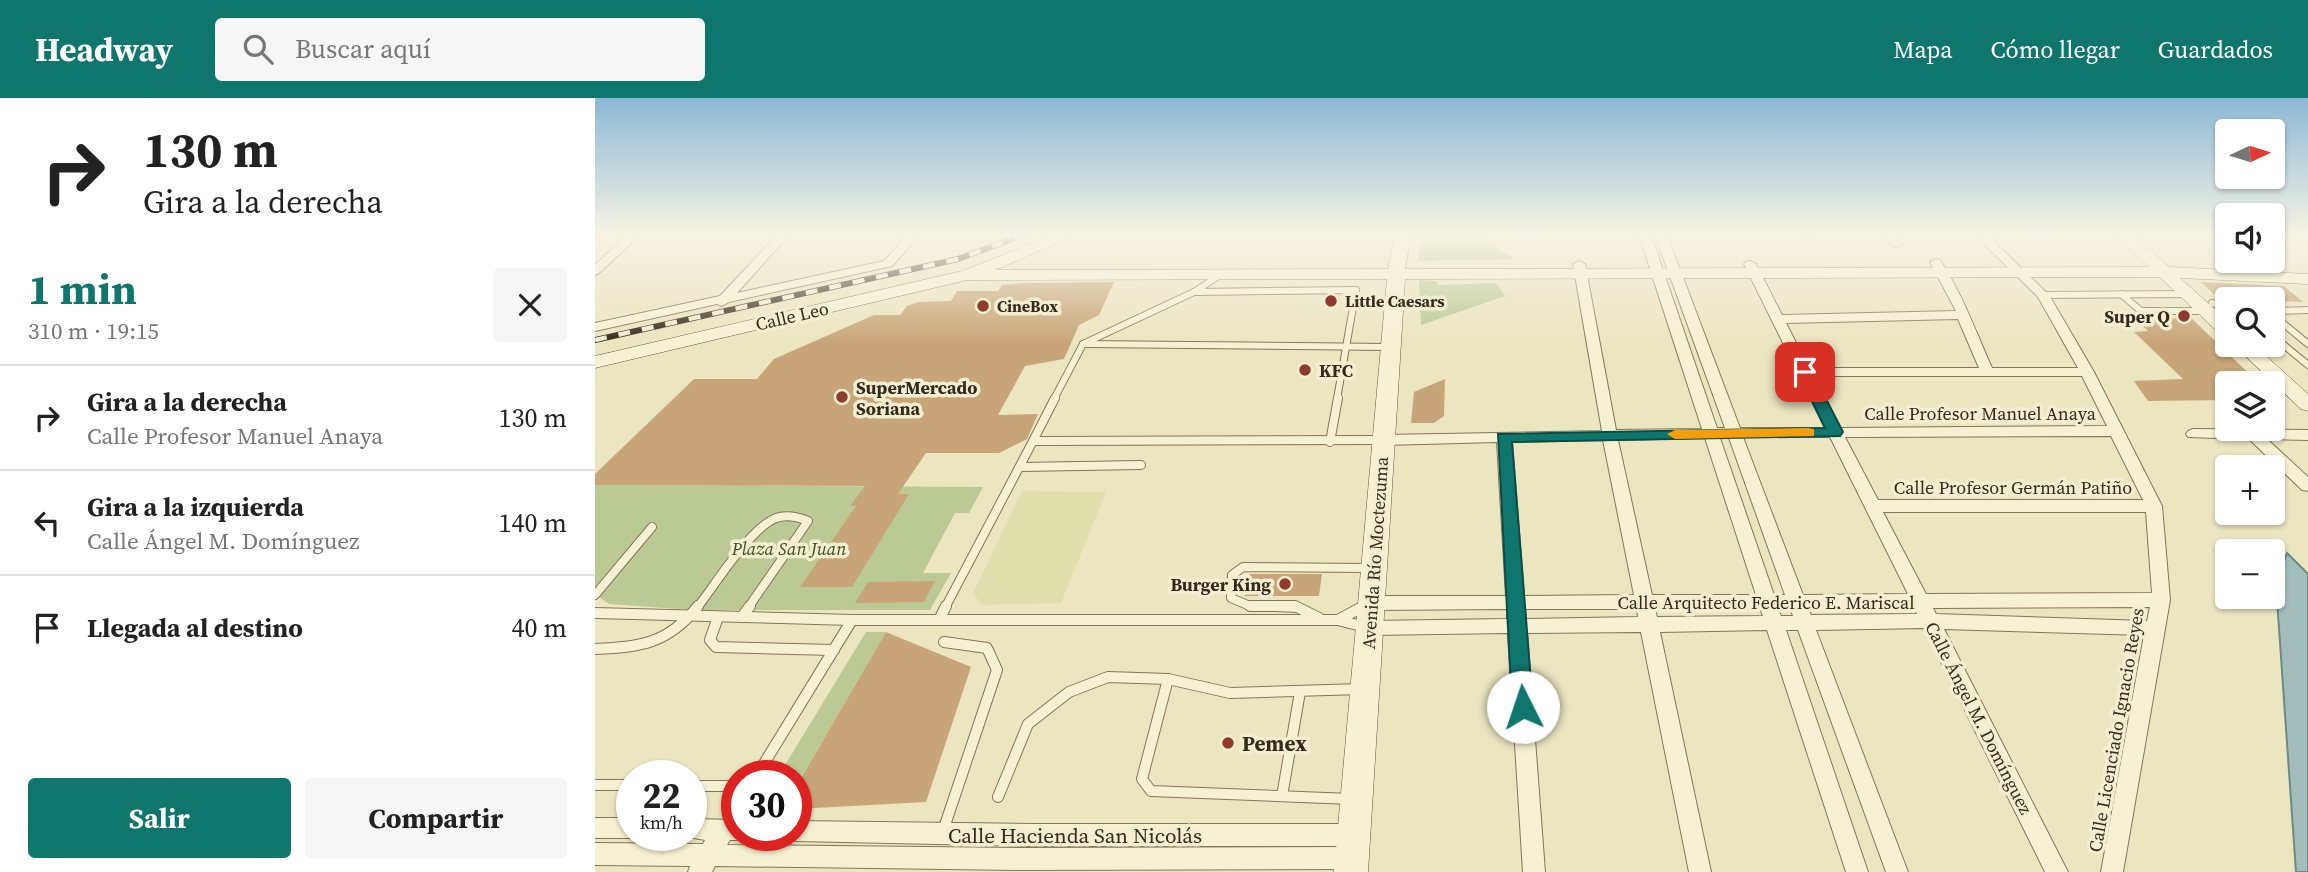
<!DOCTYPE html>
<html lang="es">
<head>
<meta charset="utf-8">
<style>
	:root { --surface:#fff; --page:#f6f6f6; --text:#222; --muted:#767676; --line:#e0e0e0; --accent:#0f766e }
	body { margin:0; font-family:"Source Serif 4",serif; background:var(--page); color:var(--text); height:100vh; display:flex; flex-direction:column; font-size:26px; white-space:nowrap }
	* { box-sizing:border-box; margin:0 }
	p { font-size:23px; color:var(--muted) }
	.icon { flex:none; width:38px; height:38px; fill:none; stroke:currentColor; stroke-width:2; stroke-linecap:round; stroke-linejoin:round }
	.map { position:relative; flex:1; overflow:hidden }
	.details { display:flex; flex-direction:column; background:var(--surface); width:595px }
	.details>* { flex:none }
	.top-card { background:#fff; color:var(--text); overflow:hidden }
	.needle { width:46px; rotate:86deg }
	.tools { position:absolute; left:1620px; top:21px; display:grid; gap:14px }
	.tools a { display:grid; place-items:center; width:70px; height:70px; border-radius:7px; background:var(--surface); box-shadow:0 2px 5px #0004; font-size:35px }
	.speed { position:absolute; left:21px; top:662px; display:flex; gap:14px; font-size:35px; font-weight:700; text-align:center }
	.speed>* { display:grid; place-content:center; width:91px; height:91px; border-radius:50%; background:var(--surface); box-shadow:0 2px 5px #0004; line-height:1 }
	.speed small { font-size:18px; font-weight:400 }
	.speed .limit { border:10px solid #d22; background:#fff; color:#111 }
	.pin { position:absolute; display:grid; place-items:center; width:60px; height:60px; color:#fff; margin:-30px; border-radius:14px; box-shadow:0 4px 10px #0006 }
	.me { position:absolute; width:77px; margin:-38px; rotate:356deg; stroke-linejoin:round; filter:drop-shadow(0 0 5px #0008) }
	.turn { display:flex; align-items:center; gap:24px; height:147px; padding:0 28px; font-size:32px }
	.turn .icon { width:91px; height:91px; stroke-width:2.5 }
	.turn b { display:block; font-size:49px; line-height:60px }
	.round { display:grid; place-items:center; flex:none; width:74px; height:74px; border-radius:7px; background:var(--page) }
	.headline { display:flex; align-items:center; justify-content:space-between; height:119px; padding:0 28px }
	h1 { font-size:42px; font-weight:700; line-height:52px; color:var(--accent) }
	.cta { display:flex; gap:14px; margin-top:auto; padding:14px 28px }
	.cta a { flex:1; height:80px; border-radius:7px; background:var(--accent); color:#fff; font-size:28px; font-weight:700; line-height:80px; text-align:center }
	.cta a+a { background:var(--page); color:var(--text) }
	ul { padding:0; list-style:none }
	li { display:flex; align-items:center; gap:21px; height:105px; padding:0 28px; border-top:2px solid var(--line) }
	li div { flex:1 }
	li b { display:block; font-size:26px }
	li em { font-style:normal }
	header { display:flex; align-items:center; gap:42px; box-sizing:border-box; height:98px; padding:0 35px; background:var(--accent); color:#fff }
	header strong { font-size:33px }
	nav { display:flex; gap:38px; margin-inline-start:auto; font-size:24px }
	.search { width:490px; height:63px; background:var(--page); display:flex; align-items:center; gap:18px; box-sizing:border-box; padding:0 24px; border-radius:7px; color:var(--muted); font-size:26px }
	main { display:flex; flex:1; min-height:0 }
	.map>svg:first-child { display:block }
	.farmland { fill:#e0e0ae }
	.green { fill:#bbc995 }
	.water { fill:#a3beba; stroke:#6b8b87; stroke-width:2 }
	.building { fill:#c8a578 }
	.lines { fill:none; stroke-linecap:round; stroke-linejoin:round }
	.lane-far2-casing { stroke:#837659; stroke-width:8 }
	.lane-far1-casing { stroke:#837659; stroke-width:10 }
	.lane-casing { stroke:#837659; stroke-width:12 }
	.street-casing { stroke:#837659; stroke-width:2 }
	.secondary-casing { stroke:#65573c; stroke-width:1 }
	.lane-far2 { stroke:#f7f1d3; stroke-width:6 }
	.lane-far1 { stroke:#f7f1d3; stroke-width:8 }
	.lane { stroke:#f7f1d3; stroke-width:10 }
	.street { fill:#f7f1d3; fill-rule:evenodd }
	.secondary { fill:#f7f1d3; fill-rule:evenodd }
	.rail-casing { stroke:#342b1d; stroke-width:6 }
	.rail { stroke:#f3eecf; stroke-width:4.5; stroke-dasharray:12; stroke-linecap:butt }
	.route { fill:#0f766e; stroke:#0a4d48; stroke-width:2 }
	.slow { fill:#f59e0b }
	.poi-dot { fill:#8f3a2c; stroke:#f3eecf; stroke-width:2.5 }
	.labels { text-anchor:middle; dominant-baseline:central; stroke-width:7; stroke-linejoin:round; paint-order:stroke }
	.far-poi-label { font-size:16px; font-weight:bold; fill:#342b1d; stroke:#f3eecf; text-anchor:start }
	.street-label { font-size:18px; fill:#342b1d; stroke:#f3eecf }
	.poi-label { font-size:18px; font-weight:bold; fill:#342b1d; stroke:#f3eecf; text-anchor:end }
	.park-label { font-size:18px; font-style:italic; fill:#3e4f24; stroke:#f3eecf }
	.near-poi-label { font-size:21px; font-weight:bold; fill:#342b1d; stroke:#f3eecf; text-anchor:start }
	.near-street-label { font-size:21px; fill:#342b1d; stroke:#f3eecf }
</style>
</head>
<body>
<header>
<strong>Headway</strong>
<div class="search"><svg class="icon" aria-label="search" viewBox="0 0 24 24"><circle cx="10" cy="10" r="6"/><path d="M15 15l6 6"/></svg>Buscar aquí</div>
<nav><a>Mapa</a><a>Cómo llegar</a><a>Guardados</a></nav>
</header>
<main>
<section class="details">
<div class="top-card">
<div class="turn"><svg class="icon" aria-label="right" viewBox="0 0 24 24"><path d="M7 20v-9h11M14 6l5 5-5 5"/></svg><div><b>130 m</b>Gira a la derecha</div></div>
</div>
<div class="headline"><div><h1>1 min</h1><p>310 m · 19:15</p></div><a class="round"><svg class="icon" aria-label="close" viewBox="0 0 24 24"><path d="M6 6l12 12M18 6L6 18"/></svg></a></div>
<ul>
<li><svg class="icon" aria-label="right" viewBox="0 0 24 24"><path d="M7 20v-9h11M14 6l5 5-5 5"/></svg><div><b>Gira a la derecha</b><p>Calle Profesor Manuel Anaya</p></div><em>130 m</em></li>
<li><svg class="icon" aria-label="left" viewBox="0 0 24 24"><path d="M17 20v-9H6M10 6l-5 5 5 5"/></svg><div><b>Gira a la izquierda</b><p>Calle Ángel M. Domínguez</p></div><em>140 m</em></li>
<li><svg class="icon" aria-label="arrive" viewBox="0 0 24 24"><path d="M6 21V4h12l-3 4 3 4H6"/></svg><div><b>Llegada al destino</b></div><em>40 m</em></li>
</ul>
<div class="cta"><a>Salir</a><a>Compartir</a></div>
</section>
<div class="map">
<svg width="1713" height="774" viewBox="0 0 1713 774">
	<rect width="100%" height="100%" fill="#ebe5c0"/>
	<!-- farmland -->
	<polygon class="farmland" points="427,393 511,394 466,505 387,507 378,495"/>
	<!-- green -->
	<g class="green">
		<polygon points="828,137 882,137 920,161 822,163"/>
		<polygon points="824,182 841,183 843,187 901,185 910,198 826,227"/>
		<polygon points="0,387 388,389 374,415 360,415 328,475 356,475 335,512 98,512 14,506 0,496"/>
		<polygon points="271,534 291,534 201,689 201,677 184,677"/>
	</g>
	<!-- water -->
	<polygon class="water" points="1692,455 1713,476 1713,774 1701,774 1681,487"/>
	<!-- building -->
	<g class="building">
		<polygon points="519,184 504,217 484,227 469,261 430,268 403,317 443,316 432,341 404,355 331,355 303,396 314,396 257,489 205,489 261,408 255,408 270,388 0,387 0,376 99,281 162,281 179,261 279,217 305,217 312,208 323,204 356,203 362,193 403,193 407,187 429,185"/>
		<polygon points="1606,184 1689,188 1708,204 1623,200"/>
		<polygon points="1596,220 1664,285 1633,285 1633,302 1553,303 1539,283 1588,281 1539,234 1553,233 1541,221"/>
		<polygon points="850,281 849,318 839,325 816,325 819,294"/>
		<polygon points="655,476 727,476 724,498 650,498"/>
		<polygon points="340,483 329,504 260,505 273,484"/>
		<polygon points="291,534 376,569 331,704 201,711 201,689"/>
	</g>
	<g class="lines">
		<defs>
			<g id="lane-far2">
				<polyline points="599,194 761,192 742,301"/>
				<polyline points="1526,196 1546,213 1611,213"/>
				<polyline points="1448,197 1592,196"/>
				<polyline points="1617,205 1633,209"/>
				<polyline points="1678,213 1713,212"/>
				<polyline points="1678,217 1713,246"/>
				<polyline points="1678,238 1713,267"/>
				<polyline points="488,246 793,249"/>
				<polyline points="459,301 488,246 599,194 625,177"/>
			</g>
			<g id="lane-far1">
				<polyline points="438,343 460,300"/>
				<polyline points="735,344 743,300"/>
				<polyline points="425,369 546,367"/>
				<polyline points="0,497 57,429"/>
				<path d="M102 510C120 487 155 430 181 420 192 416 203 419 213 423L153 510"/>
				<polyline points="350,510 438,343 786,342"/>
				<polyline points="703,510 655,508 636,500 637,477 648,469 776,470"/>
				<polyline points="766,510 771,507"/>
			</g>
			<g id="lane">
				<polyline points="351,508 344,522 743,522 770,529"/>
				<polyline points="655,508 700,508 724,520"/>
				<polyline points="0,515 257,522"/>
				<polyline points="123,519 115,542 121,549 239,552"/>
				<polyline points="147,519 155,508"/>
				<polyline points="743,522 769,508"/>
				<path d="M0 551C45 549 73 546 103 508"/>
				<polyline points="573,581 547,681 556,693 756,701"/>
				<polyline points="162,677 257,522 344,522"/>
				<polyline points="0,687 37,687"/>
				<polyline points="96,688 142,688"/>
				<polyline points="687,698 705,594"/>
				<polyline points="403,699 433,626 474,594 513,579 573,581 635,595 766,591"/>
				<polyline points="131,729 142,711"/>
				<polyline points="348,733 402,572 392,550 349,544"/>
			</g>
			<g id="street">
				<polygon points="32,137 45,137 4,175 0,177 0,167"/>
				<polygon points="182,137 194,137 142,195 289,163 313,137 325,137 297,168 134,204 127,208 122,206 0,233 0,225 125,198"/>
				<path d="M1044 137H1056L1122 330H1130L1060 137H1072L1145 330H1230L1149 166 1151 164 1155 163 1161 166 1187 217 1361 213 1335 164 1341 161 1345 162C1368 197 1380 232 1397 270H1483L1443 199 1380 137H1392L1454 197 1499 274 1567 408 1575 502 1528 774H1506L1549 537 1349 531 1473 774H1450L1329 530 1221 532 1313 774H1291L1203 532H1191L1273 774H1251L1172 532 1065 534 1116 774H1094L1046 534 932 535 950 774H928L913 535 774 537 767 535 765 530 767 525 774 523 912 521V511L776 512 770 510 767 505 770 500 776 498H911L902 344 789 347 782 342 789 337 1007 333 978 166 984 163 990 166 1021 332 1107 331ZM1363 221 1384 270H1214L1191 225ZM1219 278H1487L1512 328 1245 330ZM1516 338 1548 402H1283L1250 339ZM1148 339H1235L1313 496 1208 497ZM1110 340 1161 497H1057L1023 342ZM1125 340H1134L1190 497H1179ZM1008 342 1039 497 929 498 917 344ZM1288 414H1551L1557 495 1331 496ZM1555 509 1552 523 1341 516 1338 510ZM1165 510 1168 518 1062 519 1060 511ZM1183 510H1195L1198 518H1186ZM1213 510H1319L1322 516 1216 517ZM930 511H1042L1043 519 931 521Z"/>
				<polygon points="1206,137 1218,137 1220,141 1210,143"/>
				<polygon points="1289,137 1301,137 1309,147 1299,149"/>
				<polygon points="1598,331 1713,332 1713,342 1672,341 1713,379 1713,393 1707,392 1654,341 1593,339 1591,336 1593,333"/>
				<polygon points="0,720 37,720 37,737 45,737 37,740 0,740"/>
				<polygon points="96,721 142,722 142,737 151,737 142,742 135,742 132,747 429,750 757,749 765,752 768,760 765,768 757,771 429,772 120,768 117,774 93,774 95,768 0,767 0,745 108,746 110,742 88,738 96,737"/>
				<polygon points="201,723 436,726 759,726 767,730 770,737 767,744 759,748 436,748 201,743 193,740 192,737 201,737"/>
			</g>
			<g id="secondary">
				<polygon points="459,137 481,137 400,172 793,171 800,137 816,137 810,171 1554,169 1521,137 1538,137 1574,169 1713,176 1713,186 1585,180 1633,223 1633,239 1626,237 1565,179 810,181 773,774 739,774 792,181 372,182 0,270 0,258 367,173"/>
				<polygon points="1639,247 1659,247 1713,296 1713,313 1706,311"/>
			</g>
		</defs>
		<!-- lane-far2 casing -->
		<use href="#lane-far2" class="lane-far2-casing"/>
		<!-- lane-far1 casing -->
		<use href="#lane-far1" class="lane-far1-casing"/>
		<!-- lane casing -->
		<use href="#lane" class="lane-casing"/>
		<!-- street casing -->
		<use href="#street" class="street-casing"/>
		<!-- secondary casing -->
		<use href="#secondary" class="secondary-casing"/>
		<!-- lane-far2 -->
		<use href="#lane-far2" class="lane-far2"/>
		<!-- lane-far1 -->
		<use href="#lane-far1" class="lane-far1"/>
		<!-- lane -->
		<use href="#lane" class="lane"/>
		<!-- street -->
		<use href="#street" class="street"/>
		<!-- secondary -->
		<use href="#secondary" class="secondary"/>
		<defs>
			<polyline id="rail" points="0,242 363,161 428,137"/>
		</defs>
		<!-- rail casing -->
		<use href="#rail" class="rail-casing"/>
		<!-- rail -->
		<use href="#rail" class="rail"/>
	</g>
	<!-- sky -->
	<linearGradient id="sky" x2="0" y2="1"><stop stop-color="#8cb8d6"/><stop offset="0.56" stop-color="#f6f3e3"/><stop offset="1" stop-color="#f6f3e3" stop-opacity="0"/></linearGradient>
	<rect width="1713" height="245" fill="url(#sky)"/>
	<!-- route -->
	<polygon class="route" points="1210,270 1217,274 1248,334 1245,338 917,344 938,609 935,615 928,617 920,615 917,609 903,336 1230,330 1203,274"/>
	<!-- slow -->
	<polygon class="slow" points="1213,330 1219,331 1219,338 1080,341 1072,336 1080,332"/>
	<!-- markers -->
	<g class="poi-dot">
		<circle cx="736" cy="203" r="7"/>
		<circle cx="388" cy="208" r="7"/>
		<circle cx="1589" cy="218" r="7"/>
		<circle cx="710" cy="272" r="7"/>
		<circle cx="247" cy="299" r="7"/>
		<circle cx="690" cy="486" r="7"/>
		<circle cx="633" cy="645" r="7"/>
	</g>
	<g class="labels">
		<!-- far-poi labels -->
		<g class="far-poi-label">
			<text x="750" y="203">Little Caesars</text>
			<text x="402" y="208">CineBox</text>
		</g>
		<!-- street labels -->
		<g class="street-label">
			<text transform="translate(197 218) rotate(-13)">Calle Leo</text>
			<text x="1385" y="315">Calle Profesor Manuel Anaya</text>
			<text x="1418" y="389">Calle Profesor Germán Patiño</text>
			<text transform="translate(780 455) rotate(-86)">Avenida Río Moctezuma</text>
			<text x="1171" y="504">Calle Arquitecto Federico E. Mariscal</text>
			<text transform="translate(1384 620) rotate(63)">Calle Ángel M. Domínguez</text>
			<text transform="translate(1521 632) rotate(-80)">Calle Licenciado Ignacio Reyes</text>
		</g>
		<!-- poi labels -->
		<g class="poi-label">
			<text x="1575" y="218">Super Q</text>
			<text x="724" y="272" text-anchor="start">KFC</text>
			<text x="261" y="289" text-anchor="start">SuperMercado<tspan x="261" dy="21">Soriana</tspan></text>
			<text x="676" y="486">Burger King</text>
		</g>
		<!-- park labels -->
		<g class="park-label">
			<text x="194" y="450">Plaza San Juan</text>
		</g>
		<!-- near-poi labels -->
		<g class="near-poi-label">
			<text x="647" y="645">Pemex</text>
		</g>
		<!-- near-street labels -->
		<g class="near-street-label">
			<text x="480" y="737">Calle Hacienda San Nicolás</text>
		</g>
	</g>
</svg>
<div class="tools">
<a><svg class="needle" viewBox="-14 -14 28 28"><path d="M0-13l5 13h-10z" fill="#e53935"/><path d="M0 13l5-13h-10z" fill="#767676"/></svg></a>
<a><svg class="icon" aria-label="sound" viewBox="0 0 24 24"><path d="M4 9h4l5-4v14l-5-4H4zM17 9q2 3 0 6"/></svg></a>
<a><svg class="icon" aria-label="search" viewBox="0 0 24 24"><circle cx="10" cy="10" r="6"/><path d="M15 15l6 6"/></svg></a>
<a><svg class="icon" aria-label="layers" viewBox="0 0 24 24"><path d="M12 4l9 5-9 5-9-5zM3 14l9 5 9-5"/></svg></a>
<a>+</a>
<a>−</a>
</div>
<div class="speed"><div>22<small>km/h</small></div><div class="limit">30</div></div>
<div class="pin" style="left:1210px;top:274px;background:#d93025"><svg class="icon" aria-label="arrive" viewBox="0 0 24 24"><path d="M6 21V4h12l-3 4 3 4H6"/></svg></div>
<svg class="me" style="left:928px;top:609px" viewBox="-20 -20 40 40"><circle r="19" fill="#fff"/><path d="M0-13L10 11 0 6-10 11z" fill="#0f766e"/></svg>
</div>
</main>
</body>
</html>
